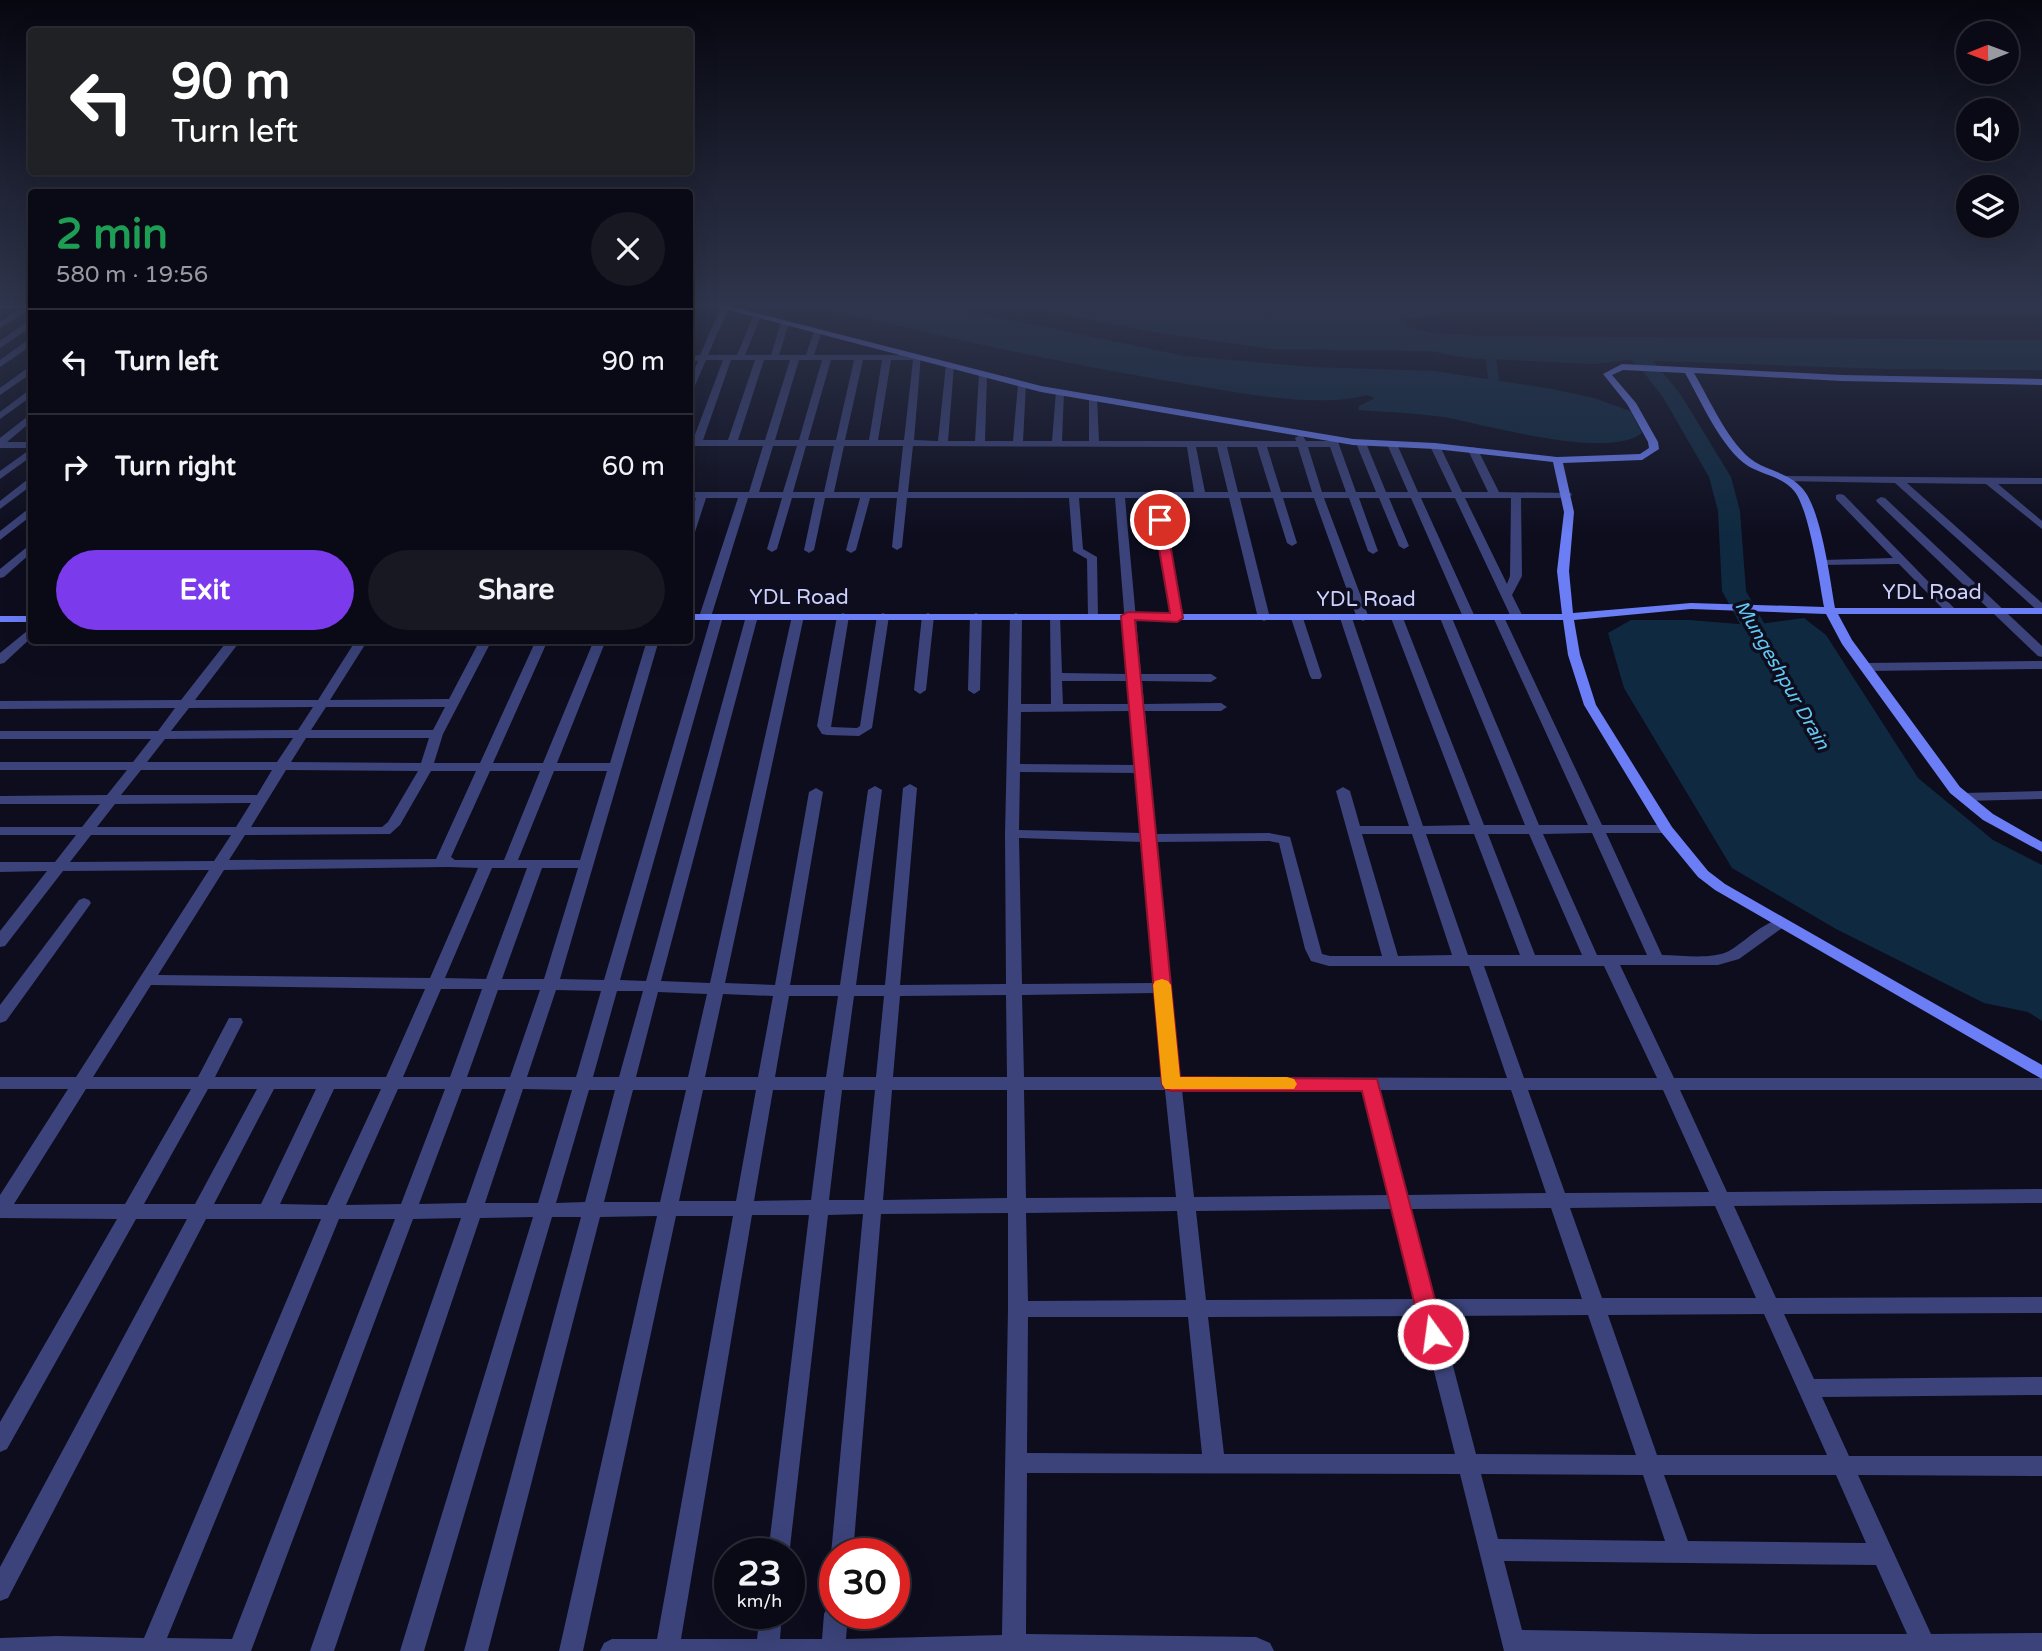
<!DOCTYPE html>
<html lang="en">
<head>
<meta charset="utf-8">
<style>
	:root { --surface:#0a0a16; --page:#181823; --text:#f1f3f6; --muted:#999aa1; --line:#2a2b35; --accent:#7c3aed }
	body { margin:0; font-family:"Varela Round",sans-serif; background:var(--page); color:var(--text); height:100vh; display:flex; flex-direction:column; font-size:26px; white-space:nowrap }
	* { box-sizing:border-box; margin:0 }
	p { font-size:23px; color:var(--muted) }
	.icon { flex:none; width:38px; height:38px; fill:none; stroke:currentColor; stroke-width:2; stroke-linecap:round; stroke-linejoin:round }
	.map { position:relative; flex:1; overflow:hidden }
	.details { position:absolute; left:28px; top:189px; width:665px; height:455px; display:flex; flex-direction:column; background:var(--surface); border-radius:7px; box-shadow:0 7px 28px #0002,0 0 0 2px var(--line) }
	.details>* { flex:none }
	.hud { position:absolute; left:28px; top:28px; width:665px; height:147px; border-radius:7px; box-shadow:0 7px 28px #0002,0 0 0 2px var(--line); background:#202124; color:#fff; overflow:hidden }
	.needle { width:46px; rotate:269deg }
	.tools { position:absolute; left:1956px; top:21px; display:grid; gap:14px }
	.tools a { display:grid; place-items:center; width:63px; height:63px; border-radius:50%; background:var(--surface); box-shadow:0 7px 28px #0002,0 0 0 2px var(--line); font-size:35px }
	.speed { position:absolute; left:714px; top:1538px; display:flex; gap:14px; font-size:35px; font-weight:700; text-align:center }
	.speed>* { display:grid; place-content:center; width:91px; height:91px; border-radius:50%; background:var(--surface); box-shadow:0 7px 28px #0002,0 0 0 2px var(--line); line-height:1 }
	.speed small { font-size:18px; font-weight:400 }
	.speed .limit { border:10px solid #d22; background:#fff; color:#111 }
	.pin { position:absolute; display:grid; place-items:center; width:60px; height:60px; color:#fff; margin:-30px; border:4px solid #fff; border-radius:50%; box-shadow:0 2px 7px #0007 }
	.me { position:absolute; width:77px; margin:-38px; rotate:346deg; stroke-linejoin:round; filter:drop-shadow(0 0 5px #0008) }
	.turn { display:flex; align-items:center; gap:24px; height:147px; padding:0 28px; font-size:32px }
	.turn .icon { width:91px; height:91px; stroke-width:2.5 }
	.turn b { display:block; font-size:49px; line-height:60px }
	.round { display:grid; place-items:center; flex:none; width:74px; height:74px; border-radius:37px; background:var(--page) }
	.head { display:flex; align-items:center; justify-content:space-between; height:119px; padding:0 28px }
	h1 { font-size:42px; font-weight:700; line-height:52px; color:#1e9e55 }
	.primary-button { display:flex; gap:14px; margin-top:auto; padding:14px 28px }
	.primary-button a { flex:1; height:80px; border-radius:42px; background:var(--accent); color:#fff; font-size:28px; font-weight:700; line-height:80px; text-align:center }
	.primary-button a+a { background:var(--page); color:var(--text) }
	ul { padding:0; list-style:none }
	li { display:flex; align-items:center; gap:21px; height:105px; padding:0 28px; border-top:2px solid var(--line) }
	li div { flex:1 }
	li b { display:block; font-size:26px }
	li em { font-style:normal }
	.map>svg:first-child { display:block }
	.water { fill:#0f2a40 }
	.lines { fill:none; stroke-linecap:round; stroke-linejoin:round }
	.canal { fill:#0f2a40; fill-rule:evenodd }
	.river { fill:#0f2a40; fill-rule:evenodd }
	.street { fill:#3b437a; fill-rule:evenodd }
	.secondary { fill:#6b7ef5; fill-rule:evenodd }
	.route { fill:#e11d48; stroke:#92132f; stroke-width:2 }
	.slow { fill:#f59e0b }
	.labels { text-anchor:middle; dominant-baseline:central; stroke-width:7; stroke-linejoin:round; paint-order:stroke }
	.far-water-label { font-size:19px; font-style:italic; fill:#63c9f4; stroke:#0d0d1e }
	.street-label { font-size:21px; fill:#cdd0fc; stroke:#0d0d1e }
</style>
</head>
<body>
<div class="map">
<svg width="2042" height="1651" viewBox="0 0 2042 1651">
	<rect width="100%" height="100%" fill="#0d0d1e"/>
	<!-- water -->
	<g class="water">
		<path d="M803 304H932L1185 356 1311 367 1435 371 1552 389 1594 398 1630 411 1642 433C1608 460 1487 425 1444 417 1416 413 1386 412 1358 410L1359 406 1375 398 1367 395C1321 408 1246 394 1198 386 1065 365 935 335 803 304Z"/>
		<polygon points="1013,304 1248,304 1270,308 1341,311 1386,304 2042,304 2042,316 1602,313 1447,314 1405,319 1406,326 1431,333 1486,336 2042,340 2042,370 1889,369 1629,360 1593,364 1466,358 1430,351 1271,349 1146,331"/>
		<polygon points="1804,618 1826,635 1918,778 1993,840 2042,865 2042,1021 2028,1012 1984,1003 1836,929 1732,868 1624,688 1608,633 1631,620 1689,620 1751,625"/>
	</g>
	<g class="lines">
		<!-- canal -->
		<polygon class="canal" points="1491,356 1496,359 1499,380 1478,390 1470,390 1470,386 1488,378 1486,359"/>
		<!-- river -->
		<polygon class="river" points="1605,346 1638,348 1653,361 1681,395 1731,477 1740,511 1746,591 1784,659 1780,664 1771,667 1762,664 1722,591 1718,511 1709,477 1663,397 1641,369 1627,357 1599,355 1596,351"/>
		<!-- street -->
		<g class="street">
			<polygon points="26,304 32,304 32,308 0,328 0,322"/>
			<path d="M722 305 729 307 708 355H737L753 316 757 314 761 316 745 355H771L781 323 785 321 789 323 779 355H806L814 331 818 329 822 331 814 355H921L914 440 938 441 946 365 950 362 954 365 948 441H975L979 374 983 371 987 374 985 441H1013L1018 384 1022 381 1026 384 1023 441H1052L1056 392 1060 389 1064 392 1062 441H1089V398L1093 395 1097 398 1099 441H1296L1295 438 1300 435 1303 436 1306 441H1328L1329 437 1332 436 1337 439 1356 492H1376L1356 443 1361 440 1366 443 1386 492H1408L1387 444 1392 441 1397 444 1418 492H1452L1430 446 1435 443 1440 446 1462 492H1488L1468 450 1473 447 1478 450 1499 492 1571 493 1572 495 1567 498H1521L1522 576 1512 595 1523 617 1517 620 1511 617 1455 498H1421L1475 617 1469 620 1463 617 1411 498H1389L1409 546 1404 549 1399 546 1379 498H1359L1378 551 1373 554 1368 551 1349 498H1324L1369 618 1363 621 1357 618 1314 498H1283L1297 543 1292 546 1287 543 1273 498H1240L1270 618 1264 621 1258 618 1229 498H1162L1183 618 1177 621 1173 620 1151 498H1125L1141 674H1211L1217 678 1211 682 1142 681 1144 704 1221 703 1227 707 1221 711H1145L1156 834 1269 833 1290 837 1322 954 1330 956H1382L1336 791 1343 787 1350 791 1360 826H1409L1340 618 1346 615 1352 618 1423 826 1470 825 1391 618 1397 615 1403 618 1484 825H1525L1440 618 1446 615 1452 618 1539 825H1588L1493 617 1495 615H1503L1602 825H1666L1673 829 1666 833H1606L1662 955C1682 955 1711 960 1729 951 1744 943 1770 915 1786 920L1789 923 1739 959 1718 965H1620L1674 1078H2042V1090H1680L1727 1192 2042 1189V1203L1734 1206 1776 1298 2042 1297V1313L1784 1314 1814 1379 2042 1377V1395L1822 1397 1849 1456H2042V1476L1858 1475 1931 1634 2042 1633V1651H1504L1460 1474 1027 1473 1026 1634 1256 1637 1270 1643 1274 1651H600L604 1643 612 1639H657L733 1216H676L583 1651H559L657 1216 600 1217 488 1651H464L581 1217H552L424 1651H400L533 1217 480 1218 334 1651H310L461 1218 413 1219 251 1651H0V1638L57 1636 144 1638 321 1219H206L8 1598 0 1601V1567L187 1219H136L7 1449 0 1452V1422L117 1219 0 1218V1195L68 1089H0V1077H76L209 870 63 871 5 946 0 947V931L47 871 0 872V862H55L76 835H0V827H82L100 804H0V796L107 795 127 770H0V762H133L151 739H0V731H158L175 708 0 709V701L181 700 228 640H241L195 700H318L356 640H368L330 700 449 699 480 640H492L443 734 434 763H480L536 640H548L493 763H543L594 640H606L557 763H610L647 640H659L560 979 604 980 711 617 713 615H721L723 617 620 980 646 981 746 616 748 614H756L758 616 661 981 710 983 792 616 794 614H802L804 616 725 983 775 985 809 792 816 788 823 792 790 985H840L868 790 875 786 882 790 856 985H885L903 788 910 784 917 788 900 985 1006 984 1005 834 1010 616 1016 613 1022 616 1021 704H1051L1050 614H1058L1060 616 1062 673 1129 674 1115 498H1079L1083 549 1097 557 1098 618H1090L1088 616 1087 559 1073 551 1069 498H907L902 547 897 550 892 547 897 498H870L856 550 851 553 846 550 860 498H825L814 550 809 553 804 550 815 498H792L777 549 772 552 767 549 782 498H748L711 617 709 619H701L699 617 738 498H706L695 532 690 535V518L696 498H690V492H749L763 446H690V440H693L723 360H706L694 388 690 391V379L698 361 690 360V356L700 355ZM731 360H755L728 440H703ZM764 360H790L765 440H738ZM799 360H822L799 440H775ZM831 360H854L836 440H808ZM863 360H882L869 440H845ZM891 360H913L904 440H878ZM773 446H797L783 492H759ZM806 446H834L824 492H793ZM844 446H903L898 492H834ZM913 446 1187 447 1194 492H908ZM1196 447H1217L1228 492H1205ZM1227 447H1257L1271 492H1238ZM1267 447H1298L1312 492H1281ZM1308 447H1330L1346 492H1322ZM1465 498H1511L1510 576 1507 584ZM1062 681H1130L1131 704H1063ZM313 707 298 730 171 731 189 708ZM326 707H445L433 730H311ZM1132 711 1136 765 1020 764 1021 712ZM293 738 277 762H147L165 739ZM306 738H429L421 763 291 762ZM141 770H272L257 795H121ZM286 770 418 771 388 822 382 827H251ZM431 771H476L436 859 229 860 245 835 390 834 400 825ZM490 771H540L504 860H455L451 857ZM554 771H607L580 860H518ZM1020 772 1137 773 1142 833 1019 830ZM251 803 236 827H97L115 804ZM1592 833 1647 955H1597L1543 834ZM1362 834H1412L1452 955 1398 956ZM1426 834H1474L1520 955H1468ZM1488 834H1529L1582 955H1535ZM91 835H231L214 861 70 862ZM1019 838 1142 842 1154 983 1022 984ZM1269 841 1279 843 1305 949 1311 961 1329 966H1469L1507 1078 1180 1077 1157 842ZM449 867 478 868 430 978 158 975 224 870ZM492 868H527L486 979 445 978ZM542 868H578L544 979H502ZM1484 966H1604L1657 1078H1524ZM151 985 425 989 386 1077H215L243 1022 241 1018H229L198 1077H93ZM441 989H482L450 1077H403ZM498 990H540L510 1077H467ZM556 990 601 991 576 1077H527ZM617 991H643L619 1077H593ZM658 992 707 994 688 1077H636ZM1155 993 1163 1077H1024L1022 995ZM723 994 773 996 758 1077H705ZM1006 995 1007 1077H893L900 996ZM789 996H838L826 1077H775ZM854 996H884L876 1077H843ZM86 1089H191L125 1204H14ZM208 1089H257L195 1204H144ZM274 1089H316L261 1204H214ZM334 1089H381L327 1205 280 1204ZM398 1089H445L401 1204 346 1205ZM462 1089H506L466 1203 419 1204ZM523 1089 572 1090 538 1203H485ZM589 1090H615L585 1202 556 1203ZM633 1090H686L660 1202H604ZM703 1090H756L736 1201H679ZM773 1090H825L811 1200 754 1201ZM842 1090H875L864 1200H829ZM892 1090H1007V1198L883 1200ZM1024 1090H1165L1176 1197 1026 1198ZM1182 1090H1363L1389 1195 1194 1197ZM1380 1090H1511L1546 1193 1408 1195ZM1528 1090H1663L1709 1192 1565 1193ZM1715 1206 1756 1298H1602L1570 1208ZM1551 1208 1582 1299H1435L1411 1209ZM1393 1209 1416 1299 1206 1300 1196 1211ZM1177 1211 1186 1300 1028 1301 1026 1213ZM1008 1213V1309L1002 1635 846 1639 848 1614H835V1603L828 1606 824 1614 822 1639H780L782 1614H760L757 1639H681L752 1215H809L768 1554H789V1556L828 1215 863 1214 831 1554 835 1562V1554H853L881 1214ZM339 1219H395L232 1639 167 1638ZM1764 1314 1827 1455H1657L1608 1315ZM1588 1315 1636 1455 1476 1454 1440 1316ZM1420 1316 1455 1454H1224L1208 1317ZM1028 1317H1188L1202 1454 1027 1453ZM1481 1474 1643 1475 1665 1541 1498 1539ZM1664 1475H1836L1866 1543 1688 1541ZM1504 1561 1876 1565 1907 1634H1758L1522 1630Z"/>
			<polygon points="29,320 32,320 32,326 0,348 0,341"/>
			<polygon points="29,339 32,339 32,345 0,367 0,360"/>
			<polygon points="29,367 32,367 32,373 0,395 0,388"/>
			<polygon points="32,388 32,396 0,419 0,412"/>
			<polygon points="32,413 32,421 7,442 32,442 32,448 0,448 0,438"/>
			<polygon points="32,448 32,456 0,479 0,471"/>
			<polygon points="32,476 32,485 0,509 0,501"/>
			<polygon points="1786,476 2042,478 2042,484 1998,484 2042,521 2042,529 1986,484 1907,483 2042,603 2042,612 2038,611 1895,483 1782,481 1782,477"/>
			<polygon points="1840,494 1844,495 1955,609 1955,613 1947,613 1899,564 1818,565 1817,563 1822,560 1893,558 1836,499 1836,495"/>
			<polygon points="1881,497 1885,498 2042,646 2042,657 2038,656 1877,502 1876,500"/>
			<polygon points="32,506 32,515 0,540 0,531"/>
			<polygon points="32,543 32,552 4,577 0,578 0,569"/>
			<polygon points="843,613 849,616 831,727 857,728 860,726 877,616 883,613 889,616 872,728 859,736 827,735 822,734 817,726 837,616"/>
			<polygon points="928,613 934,616 926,690 920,694 914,690 922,616"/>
			<polygon points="976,613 982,616 980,690 974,694 968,690 970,616"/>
			<polygon points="1297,615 1303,618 1322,676 1320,679 1312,679 1310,676 1291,618"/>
			<polygon points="32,627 32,637 4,663 0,664 0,653"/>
			<polygon points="2042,661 2042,669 1865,671 1859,667 1865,663"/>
			<polygon points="2042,791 2042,799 1964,801 1957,797 1964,793"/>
			<polygon points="84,898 89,900 91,903 89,906 6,1021 0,1023 0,1005 79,900"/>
		</g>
		<!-- secondary -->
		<g class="secondary">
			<rect x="0" y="304" width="32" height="4"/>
			<path d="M695 304 725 305 1041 386 1353 439 1435 443 1557 457 1640 454 1649 448 1648 442 1627 404 1603 374 1622 364 1842 375 2042 379V385L1842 381 1694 373C1710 400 1729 445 1755 462 1770 471 1790 474 1802 488 1821 508 1830 579 1835 608H2042V614H1838L1852 640 1960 787 1993 814 2042 842V852L1983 820 1950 793 1842 644 1826 614 1691 609 1574 620 1580 655 1596 705 1672 827 1708 871 1725 884 2042 1065V1079L1715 890 1698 877 1661 832 1584 705 1568 655 1563 620H690V614H1562L1557 571 1564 512 1553 462 1435 449 1353 445 1041 392 725 309ZM1623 370 1685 373C1701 401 1721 448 1748 466 1763 475 1784 477 1795 492 1810 513 1819 580 1824 607L1691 603 1573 613 1569 571 1574 512 1563 463 1642 460 1659 449 1658 442 1636 403 1612 375Z"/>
			<rect x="0" y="616" width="32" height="6"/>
		</g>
	</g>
	<!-- sky -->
	<linearGradient id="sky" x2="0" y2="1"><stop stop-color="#070710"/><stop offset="0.57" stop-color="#2f354c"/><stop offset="1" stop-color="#2f354c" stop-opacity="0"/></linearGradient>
	<rect width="2042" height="535" fill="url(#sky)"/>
	<!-- route -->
	<polygon class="route" points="1160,516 1166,520 1183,618 1177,622 1135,620 1180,1077 1377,1079 1444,1334 1441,1340 1433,1343 1425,1340 1422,1334 1362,1091 1171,1091 1165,1089 1162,1084 1121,616 1128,612 1170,613 1154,520"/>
	<!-- slow -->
	<polygon class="slow" points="1162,979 1168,981 1171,985 1180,1077 1287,1077 1294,1079 1297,1084 1294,1089 1165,1089 1162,1084 1153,985 1155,981"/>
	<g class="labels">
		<!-- far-water labels -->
		<g class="far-water-label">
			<text transform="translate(1782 675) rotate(60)">Mungeshpur Drain</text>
		</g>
		<!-- street labels -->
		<g class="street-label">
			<text x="1932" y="592">YDL Road</text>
			<text x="799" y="597">YDL Road</text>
			<text x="1366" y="599">YDL Road</text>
		</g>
	</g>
</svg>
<div class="tools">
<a><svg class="needle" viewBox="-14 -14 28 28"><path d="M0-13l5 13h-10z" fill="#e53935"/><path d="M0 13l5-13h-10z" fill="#999aa1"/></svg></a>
<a><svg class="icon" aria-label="sound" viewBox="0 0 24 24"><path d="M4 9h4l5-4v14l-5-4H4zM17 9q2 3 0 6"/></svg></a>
<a><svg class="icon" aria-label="layers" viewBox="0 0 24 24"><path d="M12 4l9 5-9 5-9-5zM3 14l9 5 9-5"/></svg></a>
</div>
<div class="speed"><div>23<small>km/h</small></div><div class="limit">30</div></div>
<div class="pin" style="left:1160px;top:520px;background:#d93025"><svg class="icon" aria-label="arrive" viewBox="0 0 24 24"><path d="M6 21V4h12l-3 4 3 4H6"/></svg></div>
<svg class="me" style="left:1433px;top:1334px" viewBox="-20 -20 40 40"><circle r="17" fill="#e11d48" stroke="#fff" stroke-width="3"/><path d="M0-11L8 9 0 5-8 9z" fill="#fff"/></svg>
<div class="hud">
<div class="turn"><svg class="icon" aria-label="left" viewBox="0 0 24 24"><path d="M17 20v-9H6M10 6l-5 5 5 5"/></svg><div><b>90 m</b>Turn left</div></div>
</div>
<section class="details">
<div class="head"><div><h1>2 min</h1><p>580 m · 19:56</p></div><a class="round"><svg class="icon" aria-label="close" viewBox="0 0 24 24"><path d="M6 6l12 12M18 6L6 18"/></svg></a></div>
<ul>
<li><svg class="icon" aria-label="left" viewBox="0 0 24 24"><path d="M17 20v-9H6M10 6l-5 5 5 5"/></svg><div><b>Turn left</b></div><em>90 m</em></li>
<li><svg class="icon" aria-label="right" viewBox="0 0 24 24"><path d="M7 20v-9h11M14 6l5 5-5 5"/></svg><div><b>Turn right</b></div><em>60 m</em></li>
</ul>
<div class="primary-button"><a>Exit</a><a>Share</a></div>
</section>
</div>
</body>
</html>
